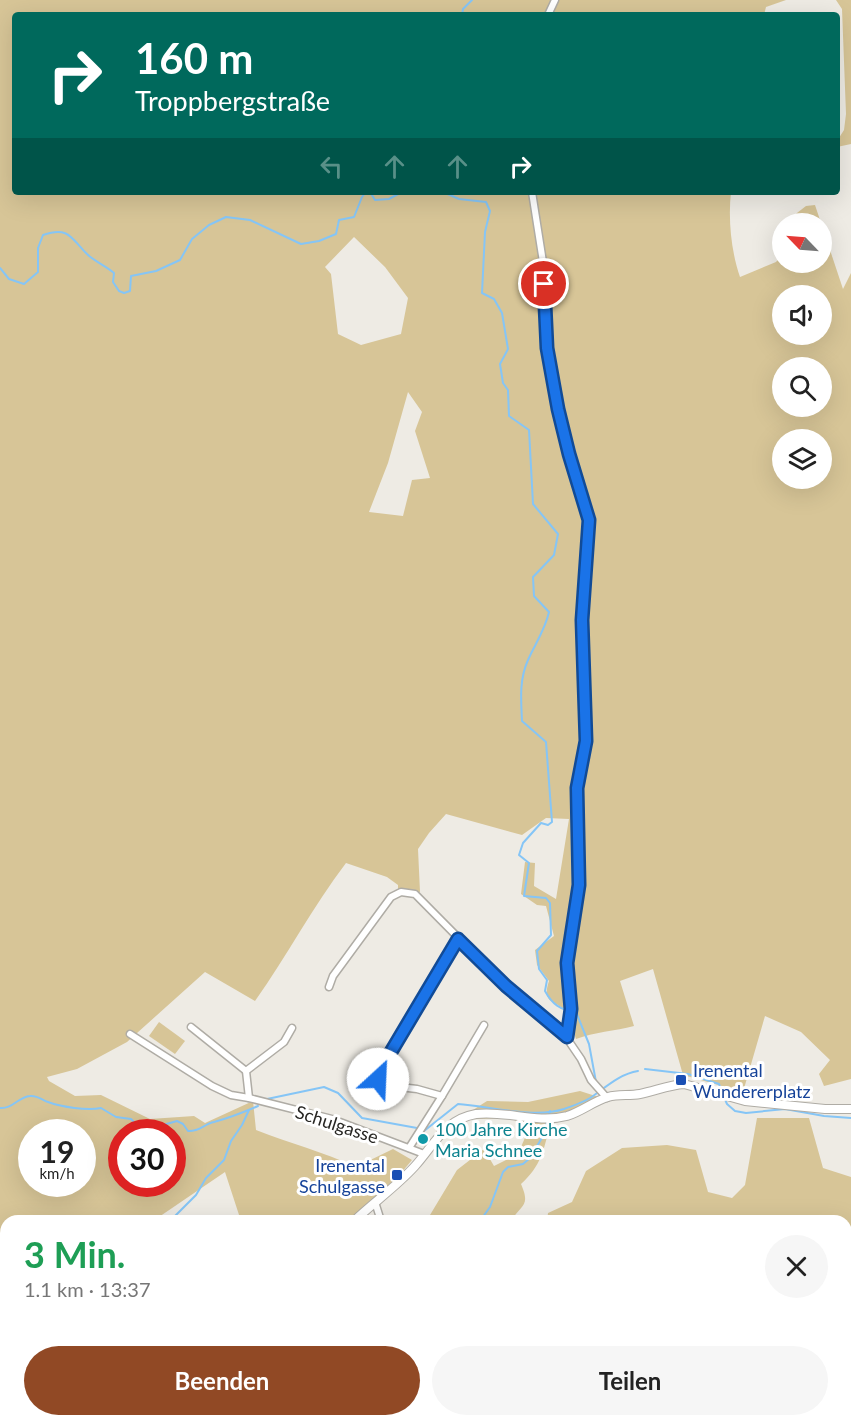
<!DOCTYPE html>
<html lang="de">
<head>
<meta charset="utf-8">
<style>
	:root { --surface:#fff; --page:#f6f6f6; --text:#222; --muted:#767676; --accent:#914925 }
	body { margin:0; font-family:Lato,sans-serif; background:var(--page); color:var(--text); height:100vh; display:flex; flex-direction:column; font-size:22px; white-space:nowrap }
	* { box-sizing:border-box; margin:0 }
	p { font-size:20px; color:var(--muted) }
	.icon { flex:none; width:33px; height:33px; fill:none; stroke:currentColor; stroke-width:2; stroke-linecap:round; stroke-linejoin:round }
	.map { position:relative; flex:1; overflow:hidden }
	.drawer { position:absolute; left:0px; top:1215px; width:852px; height:212px; display:flex; flex-direction:column; background:var(--surface); border-radius:18px 18px 0 0; box-shadow:0 6px 24px #0002 }
	.drawer>* { flex:none }
	.guide { position:absolute; left:12px; top:12px; width:828px; height:183px; border-radius:6px; box-shadow:0 6px 24px #0002; background:#00695c; color:#fff; overflow:hidden }
	.needle { width:39px; rotate:295deg }
	.fabs { position:absolute; left:772px; top:213px; display:grid; gap:12px }
	.fabs a { display:grid; place-items:center; width:60px; height:60px; border-radius:50%; background:var(--surface); box-shadow:0 6px 24px #0002; font-size:30px }
	.speed { position:absolute; left:18px; top:1119px; display:flex; gap:12px; font-size:30px; font-weight:700; text-align:center }
	.speed>* { display:grid; place-content:center; width:78px; height:78px; border-radius:50%; background:var(--surface); box-shadow:0 6px 24px #0002; line-height:1 }
	.speed small { font-size:15px; font-weight:400 }
	.speed .limit { border:9px solid #d22; background:#fff; color:#111 }
	.pin { position:absolute; display:grid; place-items:center; width:51px; height:51px; color:#fff; margin:-26px; border:3px solid #fff; border-radius:50%; box-shadow:0 2px 6px #0007 }
	.me { position:absolute; width:66px; margin:-33px; rotate:25deg; stroke-linejoin:round; filter:drop-shadow(0 0 4px #0008) }
	.turn { display:flex; align-items:center; gap:21px; height:126px; padding:0 24px; font-size:27px }
	.turn .icon { width:78px; height:78px; stroke-width:2.5 }
	.turn b { display:block; font-size:42px; line-height:51px }
	.lanes { display:flex; align-items:center; height:57px; padding:0 24px; background:#0003; justify-content:center; gap:30px; direction:ltr }
	.lanes .off { opacity:.35 }
	.round { display:grid; place-items:center; flex:none; width:63px; height:63px; border-radius:32px; background:var(--page) }
	.head { display:flex; align-items:center; justify-content:space-between; height:102px; padding:0 24px }
	h1 { font-size:36px; font-weight:700; line-height:45px; color:#1e9e55 }
	.action { display:flex; gap:12px; margin-top:auto; padding:12px 24px }
	.action a { flex:1; height:69px; border-radius:36px; background:var(--accent); color:#fff; font-size:24px; font-weight:700; line-height:69px; text-align:center }
	.action a+a { background:var(--page); color:var(--text) }
	.map>svg:first-child { display:block }
	.green { fill:#d7c597; fill-rule:evenodd }
	.lines { fill:none; stroke-linecap:round; stroke-linejoin:round }
	.stream { stroke:#85c5f6; stroke-width:2 }
	.minor-casing { stroke:#afaca5; stroke-width:9 }
	.tertiary-casing { stroke:#afaca5; stroke-width:10 }
	.minor { stroke:#fff; stroke-width:6 }
	.tertiary { stroke:#fff; stroke-width:8 }
	.route-casing { stroke:#114b97; stroke-width:15 }
	.route { stroke:#1a73e8; stroke-width:10 }
	.transit-dot { fill:#1a4fb4; stroke:#fff; stroke-width:2 }
	.culture-dot { fill:#0f9aa8; stroke:#fff; stroke-width:2 }
	.labels { text-anchor:middle; dominant-baseline:central; stroke-width:6; stroke-linejoin:round; paint-order:stroke }
	.transit-label { font-size:18px; fill:#164399; stroke:#fff; text-anchor:start }
	.street-label { font-size:18px; fill:#272623; stroke:#fff }
	.culture-label { font-size:18px; fill:#0d838f; stroke:#fff; text-anchor:start }
</style>
</head>
<body>
<div class="map">
<svg width="851" height="1426" viewBox="0 0 851 1426">
	<rect width="100%" height="100%" fill="#eeebe4"/>
	<!-- green -->
	<g class="green">
		<path d="M0 0H786L766 7 764 15H15V192H731C728 219 731 251 740 277L776 262 781 256 780 234 783 226V262H822V226L843 289 851 273V1079L824 1086 819 1074 830 1060 801 1032 765 1016 743 1092 683 1075 653 969 620 981 634 1026C615 1031 594 1032 576 1039 573 1030 570 1018 565 1011 556 999 541 1005 549 981L537 965 535 950 554 936 546 906 537 905 521 894 525 862 535 863 534 886 556 899 569 819 546 818 522 835 446 814 429 833 418 849 420 892 398 889V885L387 877 346 863C313 906 287 956 255 1001L205 972 127 1042 77 1069 47 1077 49 1081 75 1096 101 1095 150 1119 194 1116 205 1123 253 1101 256 1130C289 1143 324 1152 356 1167L393 1149 412 1160 361 1221H241L225 1172 153 1221H6V1420L222 1421 221 1426H0ZM354 237 385 267 408 298 401 334 361 345 338 334 331 274 325 267ZM783 296H822V334H783ZM783 368H822V406H783ZM408 392 422 412 415 431 430 478 412 480 403 516 369 512 388 463ZM783 440H822V478H783ZM32 1132H82V1184H32ZM122 1132H172V1184H122Z"/>
		<polygon points="836,0 851,0 851,144 837,147 837,141 844,130 846,114 842,9"/>
		<polygon points="815,205 821,223 784,223 806,206"/>
		<polygon points="159,1022 185,1041 175,1054 149,1036"/>
		<path d="M580 1091 608 1100 568 1120 550 1124C544 1150 541 1166 521 1184 531 1207 521 1204 511 1221H435L430 1215 457 1170 484 1149 494 1166 518 1154 530 1126 509 1118 476 1119 473 1110 487 1101 528 1102Z"/>
		<polygon points="757,1118 809,1118 823,1168 851,1177 851,1426 379,1426 383,1420 846,1420 846,1221 547,1221 548,1213 572,1202 586,1171 622,1148 667,1145 696,1150 708,1192 732,1198 745,1185"/>
	</g>
	<g class="lines">
		<!-- stream -->
		<g class="stream">
			<polyline points="462,15 463,9 472,0"/>
			<polyline points="370,192 375,200 389,199 400,193 415,194"/>
			<path d="M443 192 459 199 486 202 490 211 485 232 482 293 494 299 502 313 508 349 500 364 503 383 508 390 509 416 529 430 533 504 558 534 554 555 533 577 534 596 549 612C545 630 535 644 528 660 519 680 521 700 522 721L546 742 552 822 548 825 541 823 523 843 519 855 529 863 524 896 546 898 550 903 551 935 537 951 539 969 547 980 545 991C552 1004 560 1010 576 1012L589 1044 596 1082"/>
			<polyline points="425,194 443,194"/>
			<path d="M0 268 9 279 24 284 38 272V248L43 235C69 226 71 238 87 254 94 261 106 266 114 273L113 282 119 291 124 293 130 291 131 276 156 271 180 260 192 239 209 225 226 217 250 220 301 244 319 241 336 234 339 220 354 217 362 197 366 192"/>
			<polyline points="645,1069 688,1074 719,1084 722,1092"/>
			<polyline points="724,1097 727,1104 735,1111 746,1113 785,1109 824,1116 851,1118"/>
			<polyline points="267,1099 324,1087 338,1093 362,1118 417,1128"/>
			<path d="M0 1108C13 1109 18 1097 30 1096 37 1095 42 1100 48 1102 62 1107 87 1111 101 1108L116 1117 131 1119 136 1124 137 1132"/>
			<path d="M424 1131 458 1104C488 1106 534 1119 564 1109 572 1106 582 1103 590 1098 605 1088 619 1074 638 1071"/>
			<path d="M150 1132 156 1127 177 1121 183 1124 188 1131C199 1132 204 1124 214 1122 229 1118 244 1112 258 1106"/>
			<polyline points="170,1221 196,1195 206,1178 224,1160 231,1141 242,1125 249,1110"/>
			<polyline points="480,1221 490,1207 503,1172 508,1167 523,1164 530,1158 543,1136 550,1111"/>
			<polyline points="0,1315 6,1312"/>
			<polyline points="380,1426 384,1420"/>
		</g>
		<defs>
			<g id="minor">
				<polyline points="548,15 555,0"/>
				<polyline points="532,192 543,262 547,348 569,454 589,520 582,620 586,741 577,788 579,884 567,963 571,1009 566,1037"/>
				<polyline points="329,987 333,976 391,897 401,892 415,894 506,986 566,1037 581,1059 591,1080 607,1098"/>
				<polyline points="191,1027 246,1071"/>
				<polyline points="130,1034 212,1086 231,1095 249,1098 332,1119 424,1154"/>
				<polyline points="442,1096 484,1025"/>
				<polyline points="249,1098 246,1071 284,1042 292,1028"/>
				<polyline points="409,1148 442,1096 417,1089 382,1085 378,1079 379,1073 458,939"/>
				<polyline points="375,1202 381,1221"/>
				<polyline points="260,1426 261,1420"/>
				<polyline points="332,1426 335,1420"/>
			</g>
			<g id="tertiary">
				<path d="M354 1221C374 1202 397 1186 415 1166 434 1145 445 1119 476 1114 506 1110 536 1124 567 1116 581 1112 594 1101 608 1097 618 1094 629 1096 640 1094 655 1091 669 1085 684 1084L745 1101 825 1109H851"/>
				<polyline points="209,1426 212,1420"/>
			</g>
		</defs>
		<!-- minor casing -->
		<use href="#minor" class="minor-casing"/>
		<!-- tertiary casing -->
		<use href="#tertiary" class="tertiary-casing"/>
		<!-- minor -->
		<use href="#minor" class="minor"/>
		<!-- tertiary -->
		<use href="#tertiary" class="tertiary"/>
	</g>
	<g class="lines">
		<defs>
			<polyline id="route" points="378,1079 379,1072 458,939 506,986 567,1037 571,1009 567,963 579,885 577,788 586,741 582,620 589,520 569,454 558,409 547,348 544,284"/>
		</defs>
		<!-- route casing -->
		<use href="#route" class="route-casing"/>
		<!-- route -->
		<use href="#route" class="route"/>
	</g>
	<!-- markers -->
	<g class="transit-dot">
		<rect x="675" y="1074" width="12" height="12" rx="3"/>
		<rect x="391" y="1169" width="12" height="12" rx="3"/>
	</g>
	<circle class="culture-dot" cx="423" cy="1139" r="6"/>
	<g class="labels">
		<!-- transit labels -->
		<g class="transit-label">
			<text x="693" y="1070">Irenental<tspan x="693" dy="21">Wundererplatz</tspan></text>
			<text x="385" y="1165" text-anchor="end">Irenental<tspan x="385" dy="21">Schulgasse</tspan></text>
		</g>
		<!-- street labels -->
		<g class="street-label">
			<text transform="translate(337 1124) rotate(18)">Schulgasse</text>
		</g>
		<!-- culture labels -->
		<g class="culture-label">
			<text x="435" y="1129">100 Jahre Kirche<tspan x="435" dy="21">Maria Schnee</tspan></text>
		</g>
	</g>
</svg>
<div class="fabs">
<a><svg class="needle" viewBox="-14 -14 28 28"><path d="M0-13l5 13h-10z" fill="#e53935"/><path d="M0 13l5-13h-10z" fill="#767676"/></svg></a>
<a><svg class="icon" aria-label="sound" viewBox="0 0 24 24"><path d="M4 9h4l5-4v14l-5-4H4zM17 9q2 3 0 6"/></svg></a>
<a><svg class="icon" aria-label="search" viewBox="0 0 24 24"><circle cx="10" cy="10" r="6"/><path d="M15 15l6 6"/></svg></a>
<a><svg class="icon" aria-label="layers" viewBox="0 0 24 24"><path d="M12 4l9 5-9 5-9-5zM3 14l9 5 9-5"/></svg></a>
</div>
<div class="speed"><div>19<small>km/h</small></div><div class="limit">30</div></div>
<div class="pin" style="left:544px;top:284px;background:#d93025"><svg class="icon" aria-label="arrive" viewBox="0 0 24 24"><path d="M6 21V4h12l-3 4 3 4H6"/></svg></div>
<svg class="me" style="left:378px;top:1079px" viewBox="-20 -20 40 40"><circle r="19" fill="#fff"/><path d="M0-13L10 11 0 6-10 11z" fill="#1a73e8"/></svg>
<div class="guide">
<div class="turn"><svg class="icon" aria-label="right" viewBox="0 0 24 24"><path d="M7 20v-9h11M14 6l5 5-5 5"/></svg><div><b>160 m</b>Troppbergstraße</div></div>
<div class="lanes"><svg class="icon off" aria-label="left" viewBox="0 0 24 24"><path d="M17 20v-9H6M10 6l-5 5 5 5"/></svg><svg class="icon off" aria-label="ahead" viewBox="0 0 24 24"><path d="M12 20V5M6 11l6-6 6 6"/></svg><svg class="icon off" aria-label="ahead" viewBox="0 0 24 24"><path d="M12 20V5M6 11l6-6 6 6"/></svg><svg class="icon" aria-label="right" viewBox="0 0 24 24"><path d="M7 20v-9h11M14 6l5 5-5 5"/></svg></div>
</div>
<section class="drawer">
<div class="head"><div><h1>3 Min.</h1><p>1.1 km · 13:37</p></div><a class="round"><svg class="icon" aria-label="close" viewBox="0 0 24 24"><path d="M6 6l12 12M18 6L6 18"/></svg></a></div>
<div class="action"><a>Beenden</a><a>Teilen</a></div>
</section>
</div>
</body>
</html>
